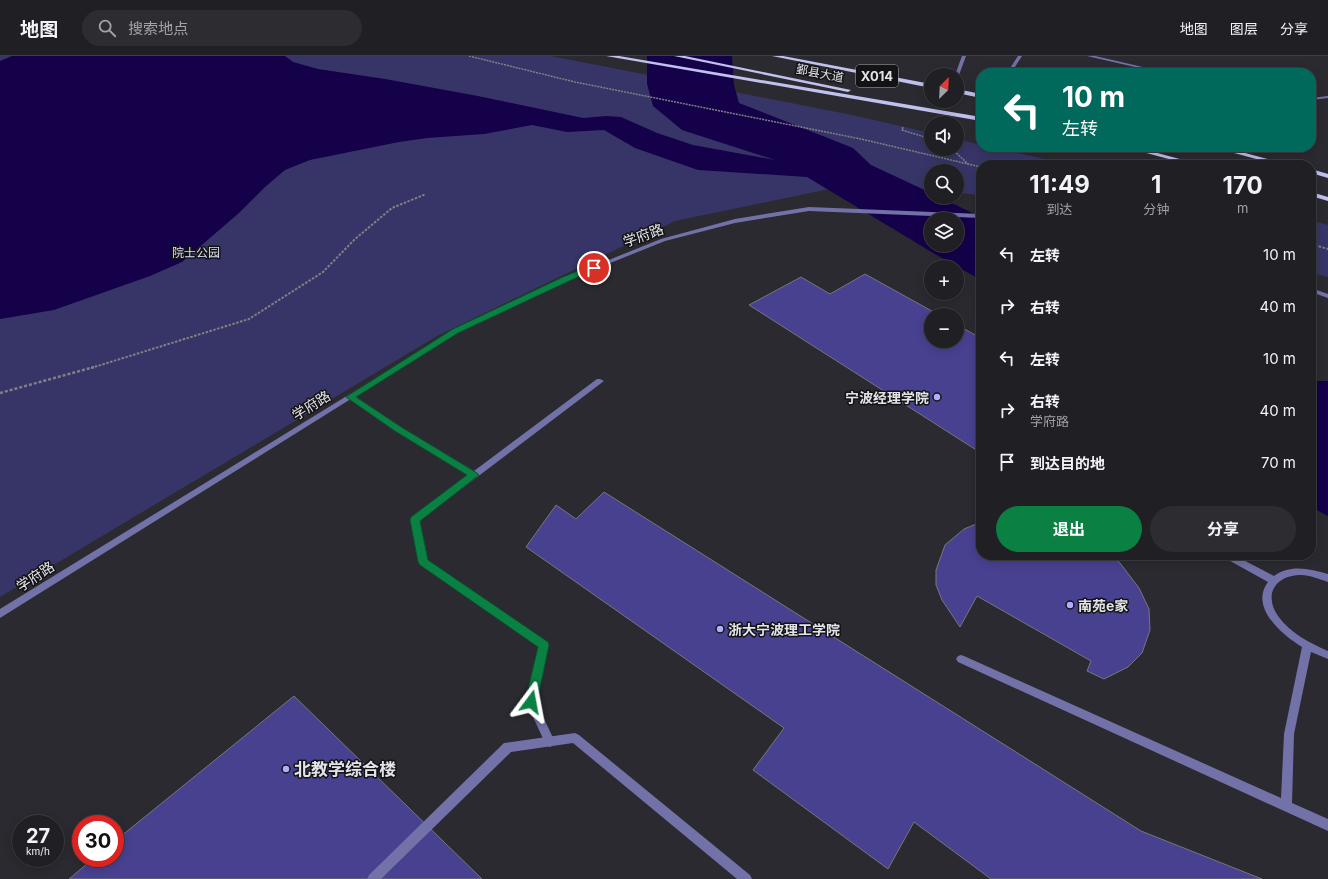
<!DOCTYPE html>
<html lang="zh">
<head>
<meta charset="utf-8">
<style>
	:root { --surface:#202024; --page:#2d2d31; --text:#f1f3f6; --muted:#a2a3a6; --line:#3d3e41; --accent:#0b8043 }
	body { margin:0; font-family:Inter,"Noto Sans SC",sans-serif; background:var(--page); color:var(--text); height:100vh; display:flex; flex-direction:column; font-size:15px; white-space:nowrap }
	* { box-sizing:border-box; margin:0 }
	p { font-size:13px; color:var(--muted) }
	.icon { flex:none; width:22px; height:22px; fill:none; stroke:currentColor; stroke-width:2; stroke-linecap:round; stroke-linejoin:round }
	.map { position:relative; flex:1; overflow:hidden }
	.drawer { position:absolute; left:976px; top:104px; width:340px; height:400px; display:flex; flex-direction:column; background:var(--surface); border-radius:16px; box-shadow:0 2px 10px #0003,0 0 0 1px var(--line) }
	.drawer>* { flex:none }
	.guide { position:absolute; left:976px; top:12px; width:340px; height:84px; border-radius:16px; box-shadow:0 2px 10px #0003,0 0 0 1px var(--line); background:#00695c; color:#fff; overflow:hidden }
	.needle { width:26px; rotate:24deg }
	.buttons { position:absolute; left:924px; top:12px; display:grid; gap:8px }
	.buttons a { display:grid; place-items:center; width:40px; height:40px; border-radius:50%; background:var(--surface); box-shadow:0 2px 10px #0003,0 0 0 1px var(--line); font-size:20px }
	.speed { position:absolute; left:12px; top:759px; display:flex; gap:8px; font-size:20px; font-weight:700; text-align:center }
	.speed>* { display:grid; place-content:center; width:52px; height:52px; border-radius:50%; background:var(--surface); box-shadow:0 2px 10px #0003,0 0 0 1px var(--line); line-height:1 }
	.speed small { font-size:10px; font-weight:400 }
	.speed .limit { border:6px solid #d22; background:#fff; color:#111 }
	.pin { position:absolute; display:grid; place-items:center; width:34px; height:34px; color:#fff; margin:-17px; border:2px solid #fff; border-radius:50%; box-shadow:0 1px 4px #0007 }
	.me { position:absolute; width:44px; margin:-22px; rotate:13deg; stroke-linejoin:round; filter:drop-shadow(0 0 3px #0008) }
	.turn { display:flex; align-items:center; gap:14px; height:84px; padding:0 20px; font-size:18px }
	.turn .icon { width:52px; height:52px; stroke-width:2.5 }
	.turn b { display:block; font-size:28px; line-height:34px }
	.eta { display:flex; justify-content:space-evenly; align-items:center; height:68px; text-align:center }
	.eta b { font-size:24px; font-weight:700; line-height:28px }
	.primary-button { display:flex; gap:8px; margin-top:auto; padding:8px 20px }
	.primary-button a { flex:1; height:46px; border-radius:24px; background:var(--accent); color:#fff; font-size:16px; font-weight:700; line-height:46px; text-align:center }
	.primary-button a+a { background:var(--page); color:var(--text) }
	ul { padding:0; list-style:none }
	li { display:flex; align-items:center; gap:12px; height:52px; padding:0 20px }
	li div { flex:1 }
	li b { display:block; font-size:15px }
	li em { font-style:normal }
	header { display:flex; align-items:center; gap:24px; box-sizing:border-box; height:56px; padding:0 20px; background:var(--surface); border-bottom:1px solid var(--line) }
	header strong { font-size:19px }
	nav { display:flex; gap:22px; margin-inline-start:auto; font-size:14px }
	.search { width:280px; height:36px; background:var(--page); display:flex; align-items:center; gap:10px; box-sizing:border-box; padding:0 14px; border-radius:22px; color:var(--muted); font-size:15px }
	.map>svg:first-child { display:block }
	.green { fill:#373567 }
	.water { fill:#15004a; fill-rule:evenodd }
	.building { fill:#484190; stroke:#76767d }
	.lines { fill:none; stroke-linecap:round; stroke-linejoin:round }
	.path-far2 { stroke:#808085; stroke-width:1.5; stroke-dasharray:2 1; stroke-linecap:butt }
	.path-far1 { stroke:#808085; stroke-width:2; stroke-dasharray:2.5 1.5; stroke-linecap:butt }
	.path { stroke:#808085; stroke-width:2.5; stroke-dasharray:3 2; stroke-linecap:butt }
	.service { fill:#7271a8; fill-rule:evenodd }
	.minor { fill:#7271a8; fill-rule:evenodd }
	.tertiary { fill:#7271a8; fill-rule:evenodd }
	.primary { fill:#c0c1ee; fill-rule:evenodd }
	.route { fill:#0b8043; stroke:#07532c }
	.poi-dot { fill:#aeaefa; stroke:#131316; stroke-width:1.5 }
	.labels { text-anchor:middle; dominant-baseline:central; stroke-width:3; stroke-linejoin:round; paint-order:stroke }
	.far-street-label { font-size:12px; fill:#e3e4e8; stroke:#131316 }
	.far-park-label { font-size:12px; fill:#dedff6; stroke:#131316 }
	.shield { fill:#131316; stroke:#a5a5a9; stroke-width:1 }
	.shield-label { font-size:13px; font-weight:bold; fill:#e3e4e8 }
	.street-label { font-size:14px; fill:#e3e4e8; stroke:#131316 }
	.poi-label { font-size:14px; font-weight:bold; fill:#e3e4e8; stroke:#131316; text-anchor:start }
	.near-poi-label { font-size:17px; font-weight:bold; fill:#e3e4e8; stroke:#131316; text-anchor:start }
</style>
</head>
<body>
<header>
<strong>地图</strong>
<div class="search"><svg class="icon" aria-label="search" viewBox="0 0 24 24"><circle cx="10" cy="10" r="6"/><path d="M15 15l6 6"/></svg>搜索地点</div>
<nav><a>地图</a><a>图层</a><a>分享</a></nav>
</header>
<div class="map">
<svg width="1328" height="823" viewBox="0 0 1328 823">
	<rect width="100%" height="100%" fill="#2a2a30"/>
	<!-- green -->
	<g class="green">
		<polygon points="0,0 551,0 852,59 931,77 931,93 957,93 957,83 981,89 981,91 992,91 1071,109 981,109 981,139 957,137 957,115 931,115 931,136 839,131 675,165 439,279 0,541"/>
		<polygon points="1311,164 1328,169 1328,221 1311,217"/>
	</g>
	<!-- water -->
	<g class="water">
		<path d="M12 0H285L293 6 318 13 385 23 478 40 583 62 606 60 621 61 657 77 693 89 775 104 682 74 653 50 647 28V0H732L734 29 739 47 853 92 871 109 931 137V141H939L981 161V224L935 198 807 121 698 114 635 92 604 74 567 76 532 69 484 78 427 82 399 86 310 104 285 114 265 131 239 157 182 206 150 220 54 254 0 263V5ZM931 163H957V189H931Z"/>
		<polygon points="1311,325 1328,325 1328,460 1311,451"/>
	</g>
	<!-- building -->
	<g class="building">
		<polygon points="865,218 939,259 931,259 931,285 957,285 957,269 981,282 981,397 749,249 801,221 830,238"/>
		<polygon points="604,436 1141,775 1262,823 991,823 914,766 888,813 753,714 784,672 526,491 556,449 576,463"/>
		<polygon points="981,466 981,499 1110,499 1120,507 1139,532 1149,553 1150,574 1142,597 1128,611 1104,623 1087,615 1091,605 977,540 960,571 942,544 936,529 936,514 945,489 964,473"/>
		<polygon points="294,640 482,823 69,823 94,802 115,802 115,785"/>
	</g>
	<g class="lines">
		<!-- path-far2 -->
		<g class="path-far2">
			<polyline points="469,0 575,26 861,83 981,111"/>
			<polyline points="903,71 902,74 931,83"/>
			<polyline points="952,93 968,108"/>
		</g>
		<!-- path-far1 -->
		<g class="path-far1">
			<polyline points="1311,188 1328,193"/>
			<polyline points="91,312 249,263 323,216 355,183 392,152 426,138"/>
		</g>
		<!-- path -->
		<polyline class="path" points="0,337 94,311"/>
		<!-- service -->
		<g class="service">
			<path d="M1222 499H1234L1274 520C1290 508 1310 513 1328 518V526C1319 523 1310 519 1301 519 1276 519 1263 538 1278 560 1290 577 1310 587 1328 595V603L1311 596 1294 678 1292 747 1328 763V775L958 606 956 603 958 600 961 599 964 600 1281 742 1284 678 1302 591C1282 579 1249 551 1268 526L1223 501Z"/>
			<polygon points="575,677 579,679 750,819 752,823 737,823 573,687 511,696 381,823 367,823 369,819 504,687"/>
		</g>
		<!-- minor -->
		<g class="minor">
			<polygon points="962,0 966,0 959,19 957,20 957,19 955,19"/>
			<polygon points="1018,0 1022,0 1011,17 1007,17"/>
			<polygon points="1087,0 1095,0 1169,17 1161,17"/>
			<polygon points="1328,40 1328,42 1311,44 1311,42"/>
			<polygon points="597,323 600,323 604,325 419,465 427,505 547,586 549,589 536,646 555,686 554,689 550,691 546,689 526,646 539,591 420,509 419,507 411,464 412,462 469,420 395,375 346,341 350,339 353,339 401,371 474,415"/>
		</g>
		<!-- tertiary -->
		<g class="tertiary">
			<polygon points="809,151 981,158 981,162 809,155 735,167 665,185 568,224 458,276 0,562 0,553 454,274 564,222 661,183 735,163"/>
			<polygon points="1311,232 1328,238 1328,242 1311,236"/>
		</g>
		<!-- primary -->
		<g class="primary">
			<polygon points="606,0 619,0 981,61 981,65"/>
			<polygon points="674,0 685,0 851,34 848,36"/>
			<polygon points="772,0 783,0 931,28 931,32"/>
			<polygon points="957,33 981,38 981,42 957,37"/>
			<polygon points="1124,91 1135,91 1202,109 1191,109"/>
			<polygon points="1212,91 1223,91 1289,109 1278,109"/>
			<polygon points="1311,113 1328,118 1328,122 1311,117"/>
			<polygon points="1311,136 1328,141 1328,145 1311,140"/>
		</g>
	</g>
	<!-- route -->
	<polygon class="route" points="591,210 596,210 597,212 458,277 356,341 401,371 477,417 479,419 420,465 428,504 548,586 549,589 537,646 535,650 531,651 527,650 525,646 538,591 420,509 418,506 410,464 411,461 467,419 395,375 346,341 453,273 563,221"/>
	<!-- markers -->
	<g class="poi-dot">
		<circle cx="937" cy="341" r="4"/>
		<circle cx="1070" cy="549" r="4"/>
		<circle cx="720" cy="573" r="4"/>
		<circle cx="286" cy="713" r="4"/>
	</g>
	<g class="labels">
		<!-- far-street labels -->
		<g class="far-street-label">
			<text transform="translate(820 17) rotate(11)">鄞县大道</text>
		</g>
		<!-- far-park labels -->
		<g class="far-park-label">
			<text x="196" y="196">院士公园</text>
		</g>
		<!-- shield labels -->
		<rect class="shield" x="856" y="9" width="42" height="22" rx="3"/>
		<g class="shield-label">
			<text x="877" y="20">X014</text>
		</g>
		<!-- street labels -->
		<g class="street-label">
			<text transform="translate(643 179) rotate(-20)">学府路</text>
			<text transform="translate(311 349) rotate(-32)">学府路</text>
			<text transform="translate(35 520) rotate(-33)">学府路</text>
		</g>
		<!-- poi labels -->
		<g class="poi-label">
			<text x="929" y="341" text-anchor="end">宁波经理学院</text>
			<text x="1078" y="549">南苑e家</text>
			<text x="728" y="573">浙大宁波理工学院</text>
		</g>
		<!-- near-poi labels -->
		<g class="near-poi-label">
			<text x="294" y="713">北教学综合楼</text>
		</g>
	</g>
</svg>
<div class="buttons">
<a><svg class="needle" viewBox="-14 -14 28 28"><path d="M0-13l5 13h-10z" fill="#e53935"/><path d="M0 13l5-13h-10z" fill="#a2a3a6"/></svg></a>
<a><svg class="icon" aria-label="sound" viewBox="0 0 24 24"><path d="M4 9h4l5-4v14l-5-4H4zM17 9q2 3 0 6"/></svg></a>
<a><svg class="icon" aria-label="search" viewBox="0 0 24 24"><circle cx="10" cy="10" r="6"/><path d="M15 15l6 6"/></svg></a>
<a><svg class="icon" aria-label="layers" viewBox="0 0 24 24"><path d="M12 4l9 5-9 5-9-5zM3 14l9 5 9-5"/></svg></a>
<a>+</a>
<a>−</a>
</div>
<div class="speed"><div>27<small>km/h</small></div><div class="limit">30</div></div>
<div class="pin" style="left:594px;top:212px;background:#d93025"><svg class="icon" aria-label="arrive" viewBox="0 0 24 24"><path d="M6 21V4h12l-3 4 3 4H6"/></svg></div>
<svg class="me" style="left:531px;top:646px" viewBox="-20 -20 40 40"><path d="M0-17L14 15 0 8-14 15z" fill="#0b8043" stroke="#fff" stroke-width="4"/></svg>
<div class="guide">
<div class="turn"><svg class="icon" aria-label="left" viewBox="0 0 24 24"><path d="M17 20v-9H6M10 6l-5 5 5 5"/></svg><div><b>10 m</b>左转</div></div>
</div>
<section class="drawer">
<div class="eta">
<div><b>11:49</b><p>到达</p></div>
<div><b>1</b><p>分钟</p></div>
<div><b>170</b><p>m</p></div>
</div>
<ul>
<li><svg class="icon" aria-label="left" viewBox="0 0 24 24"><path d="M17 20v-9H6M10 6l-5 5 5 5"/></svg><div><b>左转</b></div><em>10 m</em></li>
<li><svg class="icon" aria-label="right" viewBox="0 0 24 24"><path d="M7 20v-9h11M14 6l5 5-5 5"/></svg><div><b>右转</b></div><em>40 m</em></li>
<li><svg class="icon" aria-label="left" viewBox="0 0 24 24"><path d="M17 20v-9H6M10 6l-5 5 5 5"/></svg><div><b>左转</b></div><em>10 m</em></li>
<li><svg class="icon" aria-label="right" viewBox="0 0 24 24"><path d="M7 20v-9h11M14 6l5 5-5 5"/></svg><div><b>右转</b><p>学府路</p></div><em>40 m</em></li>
<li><svg class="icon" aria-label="arrive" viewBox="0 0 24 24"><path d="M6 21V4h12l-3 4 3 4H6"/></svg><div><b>到达目的地</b></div><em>70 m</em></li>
</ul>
<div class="primary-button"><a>退出</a><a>分享</a></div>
</section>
</div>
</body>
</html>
